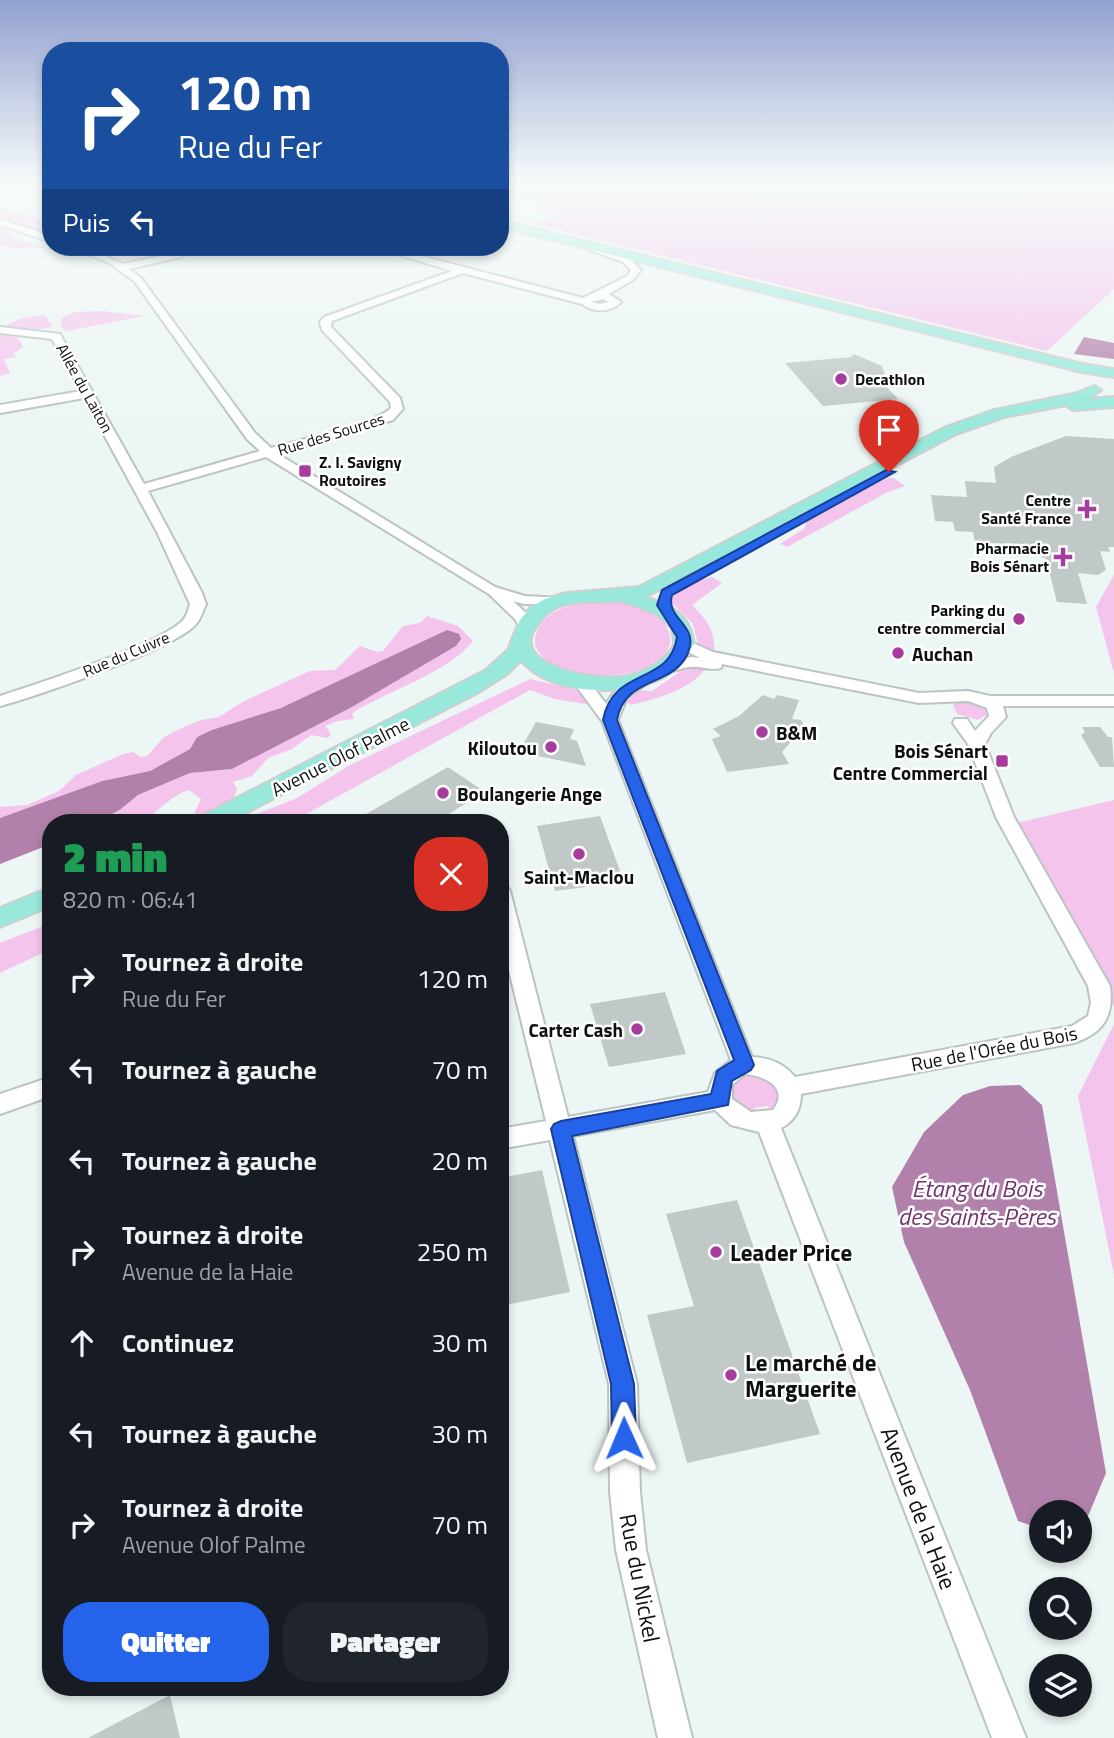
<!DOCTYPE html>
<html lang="fr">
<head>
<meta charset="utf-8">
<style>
	:root { --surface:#171b24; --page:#20242c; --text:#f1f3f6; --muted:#9ea1a6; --accent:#2563eb }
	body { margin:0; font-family:"Titillium Web",sans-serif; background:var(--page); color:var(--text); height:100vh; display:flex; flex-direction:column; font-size:26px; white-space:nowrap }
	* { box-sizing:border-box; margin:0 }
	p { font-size:23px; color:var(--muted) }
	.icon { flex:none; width:38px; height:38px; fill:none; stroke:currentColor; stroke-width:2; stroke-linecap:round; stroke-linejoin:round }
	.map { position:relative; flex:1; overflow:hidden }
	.panel { position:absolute; left:42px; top:814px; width:467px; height:882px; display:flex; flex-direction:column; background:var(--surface); border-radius:28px; box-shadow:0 4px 10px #0003 }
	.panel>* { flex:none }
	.banner { position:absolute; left:42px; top:42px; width:467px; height:214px; border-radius:28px; box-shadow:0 4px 10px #0003; background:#1a4fa0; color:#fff; overflow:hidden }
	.fabs { position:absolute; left:1029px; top:1500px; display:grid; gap:14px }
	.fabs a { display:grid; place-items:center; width:63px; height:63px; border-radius:50%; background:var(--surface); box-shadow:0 4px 10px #0003; font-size:35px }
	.pin { position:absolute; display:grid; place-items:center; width:60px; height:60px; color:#fff; margin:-72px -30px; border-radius:50% 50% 50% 0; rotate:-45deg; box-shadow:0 0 7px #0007 }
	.pin .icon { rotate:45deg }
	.me { position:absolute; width:77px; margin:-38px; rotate:359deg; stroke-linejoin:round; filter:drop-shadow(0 0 5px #0008) }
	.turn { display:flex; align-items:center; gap:24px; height:147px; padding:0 21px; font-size:32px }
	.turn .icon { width:91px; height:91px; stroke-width:2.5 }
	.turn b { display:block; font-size:49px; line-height:60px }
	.then { display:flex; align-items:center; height:66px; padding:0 21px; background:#0003; gap:14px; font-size:26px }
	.round { display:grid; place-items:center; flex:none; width:74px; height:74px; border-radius:28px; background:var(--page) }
	.head { display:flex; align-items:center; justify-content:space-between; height:119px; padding:0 21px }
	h1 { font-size:42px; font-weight:800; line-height:52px; color:#1e9e55 }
	.cta { display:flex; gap:14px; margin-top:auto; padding:14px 21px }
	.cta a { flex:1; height:80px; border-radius:28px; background:var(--accent); color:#fff; font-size:28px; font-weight:800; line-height:80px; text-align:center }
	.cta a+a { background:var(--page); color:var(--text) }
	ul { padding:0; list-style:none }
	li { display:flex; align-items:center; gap:21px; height:91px; padding:0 21px }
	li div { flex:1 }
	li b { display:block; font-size:26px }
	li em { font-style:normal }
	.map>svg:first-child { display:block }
	.green { fill:#f4c4ed }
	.water { fill:#b281ab }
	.building { fill:#c0c9c7 }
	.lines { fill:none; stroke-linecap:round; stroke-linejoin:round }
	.minor-casing { stroke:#bbc4c2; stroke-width:4 }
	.major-casing { stroke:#cecfcf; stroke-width:4 }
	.minor { fill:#fff; fill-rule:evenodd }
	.major { fill:#98e9dc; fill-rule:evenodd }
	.route { fill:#2563eb; stroke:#184099; stroke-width:2 }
	.poi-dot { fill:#a63c9d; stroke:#fff; stroke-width:2.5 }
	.labels { text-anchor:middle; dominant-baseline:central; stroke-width:5; stroke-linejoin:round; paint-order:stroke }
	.far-poi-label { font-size:16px; font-weight:bold; fill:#0c100f; stroke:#fff; text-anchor:end }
	.far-street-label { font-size:16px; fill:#0c100f; stroke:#fff }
	.poi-label { font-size:19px; font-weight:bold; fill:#0c100f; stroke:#fff; text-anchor:start }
	.street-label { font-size:19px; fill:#0c100f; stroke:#fff }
	.near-poi-label { font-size:23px; font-weight:bold; fill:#0c100f; stroke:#fff; text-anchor:start }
	.near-street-label { font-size:23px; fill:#0c100f; stroke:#fff }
	.near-water-label { font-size:24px; font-style:italic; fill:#71346a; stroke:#fff }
</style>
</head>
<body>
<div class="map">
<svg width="1114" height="1738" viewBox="0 0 1114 1738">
	<rect width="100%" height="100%" fill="#ecf6f4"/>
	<!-- green -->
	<g class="green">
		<polygon points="501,181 1096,181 1114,188 1114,289 1047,351 533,224 567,210 550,213 537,210 545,205 527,197 509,195 526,189 512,187 501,194"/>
		<polygon points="0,207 51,222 51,235 0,219"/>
		<polygon points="0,224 10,228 10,237 47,248 21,249 0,246"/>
		<polygon points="103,311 145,316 67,331 61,327 61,318 75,312"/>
		<polygon points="45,315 53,327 34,330 6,326 19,319"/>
		<polygon points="0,334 18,338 23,347 13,354 16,357 4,359 10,373 0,376"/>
		<polygon points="888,478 894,478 905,486 886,493 787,547 780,544 805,528 806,522 840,500"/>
		<polygon points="1114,575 1114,673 1096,607"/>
		<path d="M712 577 722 583 692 605C706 619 716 631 714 652L699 648 693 624 669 600C678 587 698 581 712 577Z"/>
		<path d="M606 601C627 603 656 608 667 628 672 637 671 646 666 653 637 694 511 675 539 627 552 605 583 602 606 601Z"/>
		<path d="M427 616 458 626 473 641C448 673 387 691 352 713L354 719 337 721 325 726 331 734 328 738 311 735 292 749 268 758 252 776 233 782 237 789 234 798 201 815 194 813 201 799 189 790C168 796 157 816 137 822 125 825 110 822 98 822L121 809 138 795 190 773 232 769 352 707 456 646 229 726 212 730 197 737 190 749 150 771 102 781 0 818V807L27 805 59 791 76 775 123 754 133 752 140 757 147 756 164 737 184 727 201 720 219 717 244 701 310 671 335 670 360 646 377 652 383 651 403 626 420 623Z"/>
		<path d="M708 665C692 690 659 698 631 705L624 700 635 690 652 691 687 667Z"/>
		<polygon points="530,679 589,693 592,705 555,699 530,690 292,822 237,822 297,798 350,765"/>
		<polygon points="964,699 987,708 988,714 978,720 957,714 953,705"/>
		<polygon points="1114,800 1114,1007 1013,824"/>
		<polygon points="51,923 51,949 0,973 0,943"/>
		<polygon points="1114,1024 1114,1275 1078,1096"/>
		<polygon points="748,1073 771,1078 782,1096 772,1113 768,1106 754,1108 756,1115 740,1110 731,1098 731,1085 741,1075"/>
	</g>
	<!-- water -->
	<g class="water">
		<polygon points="1084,337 1114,343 1114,359 1074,354"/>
		<polygon points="447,630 459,634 461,639 456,646 352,707 232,769 190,773 138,795 121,809 98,822 51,822 51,844 0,864 0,818 102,781 150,771 190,749 197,737 212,730 281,708"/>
		<polygon points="1020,1085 1042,1105 1106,1473 1089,1514 1080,1524 1080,1512 1041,1512 1041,1529 1018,1521 970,1390 904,1242 892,1187 924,1132 963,1095 990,1086"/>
	</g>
	<!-- building -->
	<g class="building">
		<polygon points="854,354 882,366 885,375 882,382 898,399 823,406 785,363 851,357"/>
		<polygon points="1066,436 1114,439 1114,547 1108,547 1110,552 1100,551 1106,570 1098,575 1078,573 1087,604 1057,602 1046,559 1039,555 1038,551 1033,551 1032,546 975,542 973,532 955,531 953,522 935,521 931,495 967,497 965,481 996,483 994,467 1011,457"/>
		<polygon points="763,695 774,699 777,695 799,700 792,719 801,720 809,734 796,736 782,752 789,764 727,772 712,739 721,736 713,729 739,716"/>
		<polygon points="536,722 574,729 570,739 577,741 586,766 519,752"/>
		<polygon points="1082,727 1100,727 1108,737 1112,737 1114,767 1100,767 1081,735 1085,732"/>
		<polygon points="448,767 485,792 435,822 352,822"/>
		<polygon points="600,816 624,882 555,891 537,826"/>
		<polygon points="665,992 686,1054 609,1067 590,1004"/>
		<polygon points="542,1170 570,1292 500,1306 500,1178"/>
		<polygon points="737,1200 820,1434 687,1463 647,1315 694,1306 666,1214"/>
		<polygon points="170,1695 180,1738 88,1738"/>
	</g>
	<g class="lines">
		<defs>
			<g id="minor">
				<polygon points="0,219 51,236 51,242 0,225"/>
				<path d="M590 246 629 258 641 270 633 280 609 294 621 302C610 313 594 313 582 304L463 273 332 321 331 327 400 398 403 409 393 420 278 454 495 587 525 596 563 598 565 601 563 604H524L513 601 527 614 533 625 530 628H520L515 619 489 594 266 457 148 491 202 593 206 604C203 610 201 619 196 624 177 648 35 697 0 706V696C34 685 166 642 184 619 187 615 189 608 190 604L157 532 84 398 0 413V405L81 391 52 339 0 333V327L60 334 144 484 260 451 247 439 135 282 111 264 72 247H84L123 264 175 253 188 247H199L181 257 129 269 141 278 255 433 271 448C298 440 374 425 391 408L390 402 322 330 320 322 324 317 452 271 373 247H387L583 298 627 276 631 270 623 262 590 250ZM603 299 609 302 600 304 591 302Z"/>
				<path d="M684 639 713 652 919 693 968 691 990 696H1114V706H1003L1006 717 991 733 985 744 1014 817 1110 986C1114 1017 1103 1033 1074 1043L801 1094C801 1109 795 1121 781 1128L1026 1738H992L759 1132 731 1125 715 1110 573 1136 637 1384 640 1492 646 1550 692 1738H658L616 1550 610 1492 609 1384 550 1140 500 1149V1129L546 1121 500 934V884L507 886 510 891 568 1117 708 1092 715 1073 731 1060 602 721 574 683 582 678 588 680 606 704C615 688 629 679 646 674L654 679 627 697 618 720 752 1057C770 1058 783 1063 795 1077L1072 1026 1088 1016 1091 1003 1088 986 996 817 968 744 953 723 955 719H967L975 731 989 716 987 708 968 701 919 703 722 664 721 668C710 671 701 666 691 667 681 667 673 674 662 671L660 668 662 665 691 657 700 658 678 647 676 644 678 641ZM745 1074C765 1076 790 1088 773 1110L751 1112 732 1099V1085Z"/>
				<polygon points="51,1077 51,1096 0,1114 0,1094"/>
			</g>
			<g id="major">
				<polygon points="500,220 1082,364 1114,369 1114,377 1082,372 500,227"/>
				<path d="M1094 386 1101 390 1089 399 1114 397V407L1073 410 1066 405 1004 417 956 434 645 597C673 607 689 613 694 644 684 659 676 671 660 679 621 697 549 695 521 660L507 674 477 693 228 822H198L202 816 486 670 508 650 520 620 531 607 545 599 567 593 639 587 944 428 995 410 1077 393ZM622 601 657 614 672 628C672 633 675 640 674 644 672 653 662 659 656 664 645 670 634 676 621 677 597 680 504 667 538 624 545 614 555 606 568 604 586 600 604 603 622 601Z"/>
				<polygon points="51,887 51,906 0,927 0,908"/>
			</g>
		</defs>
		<!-- minor casing -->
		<use href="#minor" class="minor-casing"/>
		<!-- major casing -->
		<use href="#major" class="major-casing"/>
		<!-- minor -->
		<use href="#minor" class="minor"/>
		<!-- major -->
		<use href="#major" class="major"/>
	</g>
	<!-- sky -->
	<linearGradient id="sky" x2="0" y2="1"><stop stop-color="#92a0d0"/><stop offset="0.43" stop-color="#f6fbfa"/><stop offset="1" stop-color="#f6fbfa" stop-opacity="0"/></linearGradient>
	<rect width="1114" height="424" fill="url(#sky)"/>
	<!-- route -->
	<path class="route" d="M886 470 895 472 672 595C665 619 700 625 688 653 673 688 625 675 617 720L754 1065 751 1070 732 1081 728 1105 572 1136 634 1384 636 1438 632 1446 624 1450 616 1446 612 1438 611 1384 551 1129 554 1124 561 1121 711 1094 717 1071 734 1060 603 720C613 666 670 686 677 637L657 605 662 590Z"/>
	<!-- markers -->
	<g class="poi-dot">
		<circle cx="841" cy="379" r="7"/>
		<rect x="298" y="464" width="14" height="14" rx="3.5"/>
		<path d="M1083.5 498.5h7v7h7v7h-7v7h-7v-7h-7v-7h7z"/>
		<path d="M1059.5 546.5h7v7h7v7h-7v7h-7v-7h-7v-7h7z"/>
		<circle cx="1019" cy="619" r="7"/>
		<circle cx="898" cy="653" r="7"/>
		<circle cx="762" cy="732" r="7"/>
		<circle cx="551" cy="747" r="7"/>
		<rect x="995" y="754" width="14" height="14" rx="3.5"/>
		<circle cx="443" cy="793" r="7"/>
		<circle cx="579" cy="854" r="7"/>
		<circle cx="637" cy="1029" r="7"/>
		<circle cx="716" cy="1252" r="7"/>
		<circle cx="731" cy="1375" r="7"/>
	</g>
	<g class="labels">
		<!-- far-poi labels -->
		<g class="far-poi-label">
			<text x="855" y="379" text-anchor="start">Decathlon</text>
			<text x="319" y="462" text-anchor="start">Z. I. Savigny<tspan x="319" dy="18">Routoires</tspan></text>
			<text x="1071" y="500">Centre<tspan x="1071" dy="18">Santé France</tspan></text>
			<text x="1049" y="548">Pharmacie<tspan x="1049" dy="18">Bois Sénart</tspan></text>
			<text x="1005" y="610">Parking du<tspan x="1005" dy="18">centre commercial</tspan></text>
		</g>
		<!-- far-street labels -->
		<g class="far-street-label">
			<text transform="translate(85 388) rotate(61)">Allée du Laiton</text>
			<text transform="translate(331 434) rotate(-17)">Rue des Sources</text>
			<text transform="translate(126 654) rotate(-23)">Rue du Cuivre</text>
		</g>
		<!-- poi labels -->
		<g class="poi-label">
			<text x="912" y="653">Auchan</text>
			<text x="776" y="732">B&amp;M</text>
			<text x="537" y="747" text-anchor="end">Kiloutou</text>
			<text x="988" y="750" text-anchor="end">Bois Sénart<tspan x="988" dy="22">Centre Commercial</tspan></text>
			<text x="457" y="793">Boulangerie Ange</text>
			<text x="579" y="876" text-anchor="middle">Saint-Maclou</text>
			<text x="623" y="1029" text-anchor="end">Carter Cash</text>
		</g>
		<!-- street labels -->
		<g class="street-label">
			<text transform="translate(340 756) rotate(-27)">Avenue Olof Palme</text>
			<text transform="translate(994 1048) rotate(-11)">Rue de l'Orée du Bois</text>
		</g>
		<!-- near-poi labels -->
		<g class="near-poi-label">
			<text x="730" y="1252">Leader Price</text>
			<text x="745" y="1362">Le marché de<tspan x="745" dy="26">Marguerite</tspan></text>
		</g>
		<!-- near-street labels -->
		<g class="near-street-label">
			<text transform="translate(919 1508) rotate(69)">Avenue de la Haie</text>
			<text transform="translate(640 1578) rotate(79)">Rue du Nickel</text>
		</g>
		<!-- near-water labels -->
		<g class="near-water-label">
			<text x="977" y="1188">Étang du Bois<tspan x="977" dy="28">des Saints-Pères</tspan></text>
		</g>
	</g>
</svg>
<div class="fabs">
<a><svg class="icon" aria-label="sound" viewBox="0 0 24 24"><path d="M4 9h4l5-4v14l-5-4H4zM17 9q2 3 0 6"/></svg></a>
<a><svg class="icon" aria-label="search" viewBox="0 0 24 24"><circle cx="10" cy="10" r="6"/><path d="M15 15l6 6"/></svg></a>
<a><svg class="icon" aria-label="layers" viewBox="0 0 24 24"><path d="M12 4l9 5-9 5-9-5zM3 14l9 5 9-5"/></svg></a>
</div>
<div class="pin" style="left:889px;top:472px;background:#d93025"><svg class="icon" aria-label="arrive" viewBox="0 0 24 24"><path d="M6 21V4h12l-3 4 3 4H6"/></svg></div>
<svg class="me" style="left:624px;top:1438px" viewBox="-20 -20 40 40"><path d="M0-17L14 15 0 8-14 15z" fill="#2563eb" stroke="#fff" stroke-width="4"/></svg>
<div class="banner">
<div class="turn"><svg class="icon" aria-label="right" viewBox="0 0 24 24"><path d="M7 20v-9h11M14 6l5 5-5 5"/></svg><div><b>120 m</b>Rue du Fer</div></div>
<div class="then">Puis<svg class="icon" aria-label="left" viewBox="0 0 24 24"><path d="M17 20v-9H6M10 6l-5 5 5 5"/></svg></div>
</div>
<section class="panel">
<div class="head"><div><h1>2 min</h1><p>820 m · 06:41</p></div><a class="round" style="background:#d93025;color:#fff"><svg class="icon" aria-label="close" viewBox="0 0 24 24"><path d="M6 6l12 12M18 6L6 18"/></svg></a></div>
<ul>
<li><svg class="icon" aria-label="right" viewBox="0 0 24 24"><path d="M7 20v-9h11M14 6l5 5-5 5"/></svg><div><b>Tournez à droite</b><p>Rue du Fer</p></div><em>120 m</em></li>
<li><svg class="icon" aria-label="left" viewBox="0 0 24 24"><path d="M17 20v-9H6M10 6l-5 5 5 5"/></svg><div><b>Tournez à gauche</b></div><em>70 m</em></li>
<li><svg class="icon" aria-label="left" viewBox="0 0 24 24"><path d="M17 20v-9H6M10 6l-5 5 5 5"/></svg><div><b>Tournez à gauche</b></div><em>20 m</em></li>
<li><svg class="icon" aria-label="right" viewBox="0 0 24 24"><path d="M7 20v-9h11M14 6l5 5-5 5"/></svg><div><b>Tournez à droite</b><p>Avenue de la Haie</p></div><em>250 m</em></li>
<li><svg class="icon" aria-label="ahead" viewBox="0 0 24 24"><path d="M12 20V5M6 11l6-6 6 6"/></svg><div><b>Continuez</b></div><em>30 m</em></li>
<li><svg class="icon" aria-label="left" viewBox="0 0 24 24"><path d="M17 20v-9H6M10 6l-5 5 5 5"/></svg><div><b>Tournez à gauche</b></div><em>30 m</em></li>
<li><svg class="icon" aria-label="right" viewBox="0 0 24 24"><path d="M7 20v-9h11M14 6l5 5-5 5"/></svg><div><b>Tournez à droite</b><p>Avenue Olof Palme</p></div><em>70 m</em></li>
</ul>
<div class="cta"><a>Quitter</a><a>Partager</a></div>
</section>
</div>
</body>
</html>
